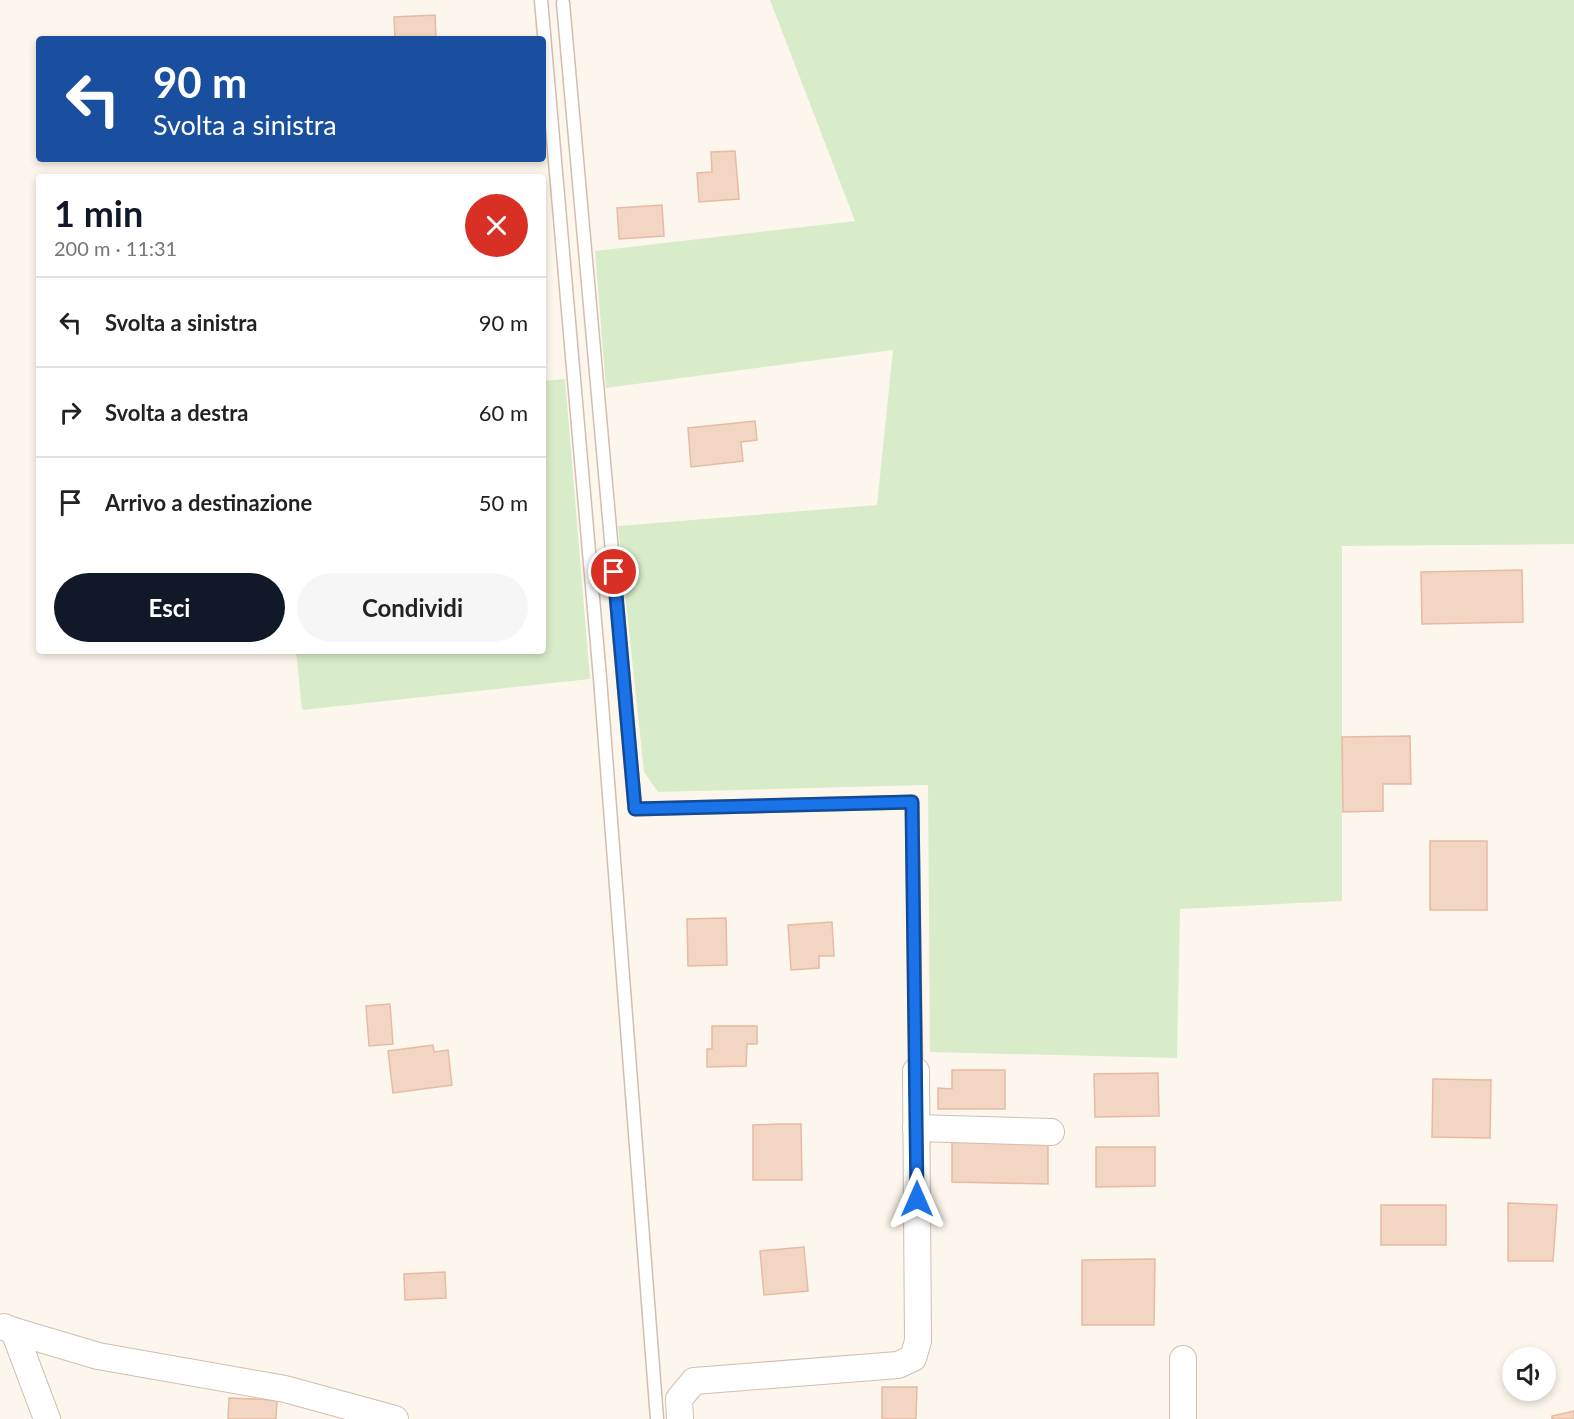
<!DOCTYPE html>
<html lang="it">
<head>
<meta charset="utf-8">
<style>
	:root { --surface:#fff; --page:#f6f6f6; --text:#222; --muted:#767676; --line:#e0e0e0; --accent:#111827 }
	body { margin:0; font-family:Lato,sans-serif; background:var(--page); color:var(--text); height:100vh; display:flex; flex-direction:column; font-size:22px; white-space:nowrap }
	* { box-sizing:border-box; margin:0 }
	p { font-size:20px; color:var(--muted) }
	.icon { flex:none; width:33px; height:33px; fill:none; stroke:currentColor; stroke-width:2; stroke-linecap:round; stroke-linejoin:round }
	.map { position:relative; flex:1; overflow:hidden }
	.panel { position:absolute; left:36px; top:174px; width:510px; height:480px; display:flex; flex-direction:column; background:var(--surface); border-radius:6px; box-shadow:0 3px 9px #0003 }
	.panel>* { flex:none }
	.banner { position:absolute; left:36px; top:36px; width:510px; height:126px; border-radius:6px; box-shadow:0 3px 9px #0003; background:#1a4fa0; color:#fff; overflow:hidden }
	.fabs { position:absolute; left:1502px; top:1347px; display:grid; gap:12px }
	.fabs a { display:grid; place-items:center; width:54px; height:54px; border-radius:50%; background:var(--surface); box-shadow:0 3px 9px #0003; font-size:30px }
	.pin { position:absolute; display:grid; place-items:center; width:51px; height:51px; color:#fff; margin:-26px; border:3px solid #fff; border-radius:50%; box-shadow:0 2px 6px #0007 }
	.me { position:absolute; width:66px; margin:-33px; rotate:0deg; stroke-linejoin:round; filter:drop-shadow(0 0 4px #0008) }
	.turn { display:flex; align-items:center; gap:21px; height:126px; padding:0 18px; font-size:27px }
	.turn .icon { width:78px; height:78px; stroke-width:2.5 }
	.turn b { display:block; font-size:42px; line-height:51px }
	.round { display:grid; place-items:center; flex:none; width:63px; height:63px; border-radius:32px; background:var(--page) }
	.summary { display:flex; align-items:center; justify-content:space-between; height:102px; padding:0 18px }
	h1 { font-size:36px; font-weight:700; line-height:45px; color:var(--accent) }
	.cta { display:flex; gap:12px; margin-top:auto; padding:12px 18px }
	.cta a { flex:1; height:69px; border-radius:36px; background:var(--accent); color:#fff; font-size:24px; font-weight:700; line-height:69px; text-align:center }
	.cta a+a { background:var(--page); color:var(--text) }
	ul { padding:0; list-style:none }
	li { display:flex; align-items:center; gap:18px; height:90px; padding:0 18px; border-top:2px solid var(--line) }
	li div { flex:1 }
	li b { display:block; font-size:22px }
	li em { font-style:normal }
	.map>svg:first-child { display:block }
	.green { fill:#d8ecc9 }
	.building { fill:#f3d5c3; stroke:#e6bba3; stroke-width:1.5 }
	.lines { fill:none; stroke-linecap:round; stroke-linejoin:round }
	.service-casing { stroke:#d1beb0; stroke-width:15 }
	.minor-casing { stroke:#d1beb0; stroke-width:28 }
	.service { stroke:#fff; stroke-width:12 }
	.minor { stroke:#fff; stroke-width:26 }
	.route-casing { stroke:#114b97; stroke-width:15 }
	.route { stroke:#1a73e8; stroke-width:10 }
</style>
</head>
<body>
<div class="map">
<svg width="1574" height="1419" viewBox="0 0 1574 1419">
	<rect width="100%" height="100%" fill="#fdf6ec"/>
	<!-- green -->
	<g class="green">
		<polygon points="770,0 1574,0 1574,544 1342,546 1342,901 1180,909 1177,1058 930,1052 928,785 658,792 644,772 618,526 877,505 893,350 606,388 595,251 855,221"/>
		<polygon points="565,379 590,679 302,710 296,651 543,651 543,381"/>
	</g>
	<!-- building -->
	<g class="building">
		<polygon points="435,15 436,39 395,39 394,17"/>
		<polygon points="735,151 739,199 699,202 697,173 712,172 711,152"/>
		<polygon points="662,205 664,236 619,239 617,208"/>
		<polygon points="755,421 757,440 741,442 743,461 691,467 688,428"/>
		<polygon points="1522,570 1523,622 1422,624 1421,572"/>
		<polygon points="1410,736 1411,784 1383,784 1383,811 1343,812 1342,737"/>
		<rect x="1430" y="841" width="57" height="69"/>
		<polygon points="726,918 727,965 688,966 687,919"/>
		<polygon points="832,922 834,956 819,956 819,968 791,970 788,925"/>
		<polygon points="390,1004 393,1044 369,1046 366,1006"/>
		<polygon points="712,1026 757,1026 757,1044 747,1044 746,1066 707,1067 707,1049 712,1049"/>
		<polygon points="433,1045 434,1052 448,1050 452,1085 393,1093 388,1051"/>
		<polygon points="952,1070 1005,1070 1005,1109 938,1109 938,1088 952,1089"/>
		<polygon points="1158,1073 1159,1116 1095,1117 1094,1074"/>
		<polygon points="1433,1079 1491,1080 1490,1138 1432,1137"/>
		<polygon points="780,1124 801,1124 802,1180 753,1180 753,1125"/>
		<polygon points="952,1142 1048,1144 1048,1184 952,1182"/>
		<polygon points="1096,1147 1155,1147 1155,1186 1096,1187"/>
		<polygon points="1508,1203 1557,1205 1553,1261 1508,1261"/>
		<rect x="1381" y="1205" width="65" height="40"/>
		<polygon points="804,1247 808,1291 764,1295 760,1251"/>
		<polygon points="1155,1259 1154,1325 1082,1325 1082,1260"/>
		<polygon points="445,1272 446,1298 405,1300 404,1274"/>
		<polygon points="882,1387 917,1387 916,1419 882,1419"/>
		<polygon points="229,1398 277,1400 276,1419 228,1419"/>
		<polygon points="1574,1411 1574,1419 1552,1419 1552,1416"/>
	</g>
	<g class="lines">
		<defs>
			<g id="service">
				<polyline points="541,0 600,678 657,1419"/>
				<polyline points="563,3 635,809 912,802 916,1071"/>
			</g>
			<g id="minor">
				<polyline points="916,1128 1051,1132"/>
				<polyline points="4,1327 14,1331 47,1419"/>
				<polyline points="14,1331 98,1356 285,1389 395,1419"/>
				<polyline points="1183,1359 1183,1419"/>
				<polyline points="680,1419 679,1399 694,1381 898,1365 913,1358 918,1341 916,1071"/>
			</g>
		</defs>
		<!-- service casing -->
		<use href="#service" class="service-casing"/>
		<!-- minor casing -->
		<use href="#minor" class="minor-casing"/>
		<!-- service -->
		<use href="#service" class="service"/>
		<!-- minor -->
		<use href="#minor" class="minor"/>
	</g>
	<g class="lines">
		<defs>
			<polyline id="route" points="614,572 635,809 912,802 917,1199"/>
		</defs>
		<!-- route casing -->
		<use href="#route" class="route-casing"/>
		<!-- route -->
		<use href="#route" class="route"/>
	</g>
</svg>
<div class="fabs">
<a><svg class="icon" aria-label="sound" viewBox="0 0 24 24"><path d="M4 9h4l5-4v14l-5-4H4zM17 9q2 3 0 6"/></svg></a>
</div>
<div class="pin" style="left:614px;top:572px;background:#d93025"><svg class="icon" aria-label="arrive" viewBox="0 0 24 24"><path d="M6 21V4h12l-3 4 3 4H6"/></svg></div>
<svg class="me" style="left:917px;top:1199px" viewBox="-20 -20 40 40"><path d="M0-17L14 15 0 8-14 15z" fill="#1a73e8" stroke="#fff" stroke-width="4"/></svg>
<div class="banner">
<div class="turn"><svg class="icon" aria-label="left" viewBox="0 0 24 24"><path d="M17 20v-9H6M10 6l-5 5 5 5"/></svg><div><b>90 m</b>Svolta a sinistra</div></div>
</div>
<section class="panel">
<div class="summary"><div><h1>1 min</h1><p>200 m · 11:31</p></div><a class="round" style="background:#d93025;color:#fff"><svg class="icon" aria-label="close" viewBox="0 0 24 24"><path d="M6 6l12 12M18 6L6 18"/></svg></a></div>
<ul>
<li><svg class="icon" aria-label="left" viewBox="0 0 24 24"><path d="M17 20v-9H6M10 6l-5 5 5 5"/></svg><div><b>Svolta a sinistra</b></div><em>90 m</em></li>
<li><svg class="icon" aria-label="right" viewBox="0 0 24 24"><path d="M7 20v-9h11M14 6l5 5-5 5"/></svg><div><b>Svolta a destra</b></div><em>60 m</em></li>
<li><svg class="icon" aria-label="arrive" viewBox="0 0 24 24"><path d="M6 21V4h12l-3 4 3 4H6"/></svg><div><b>Arrivo a destinazione</b></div><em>50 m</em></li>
</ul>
<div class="cta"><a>Esci</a><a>Condividi</a></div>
</section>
</div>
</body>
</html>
